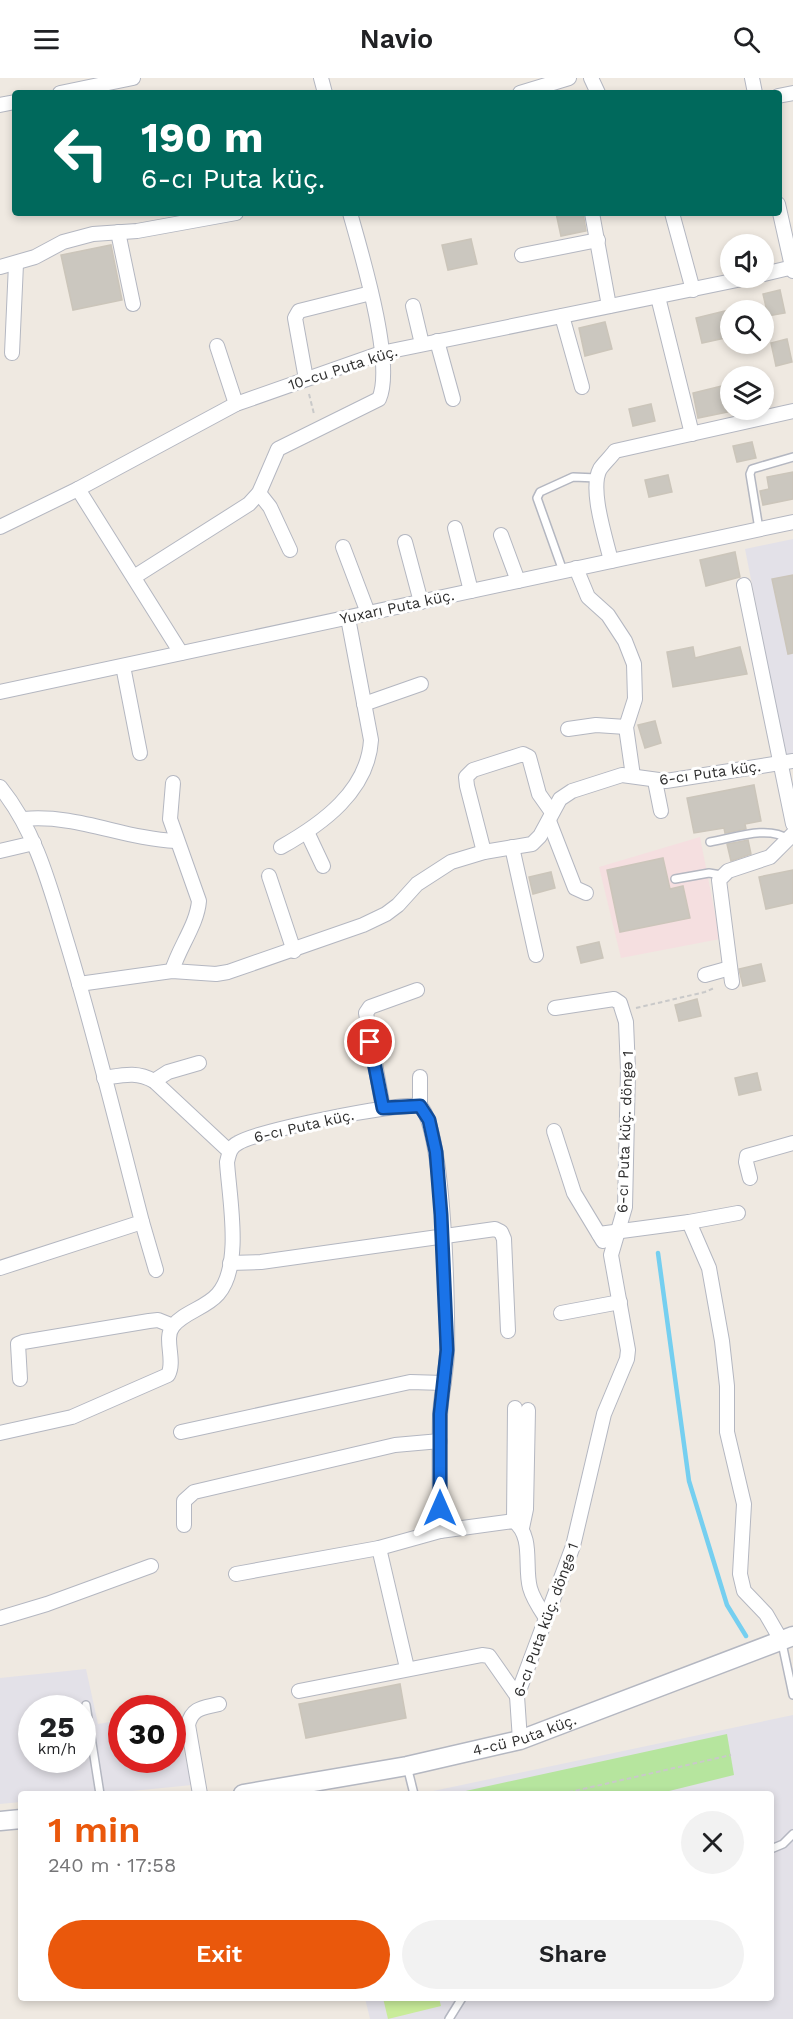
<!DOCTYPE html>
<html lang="en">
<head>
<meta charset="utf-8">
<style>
	:root { --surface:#fff; --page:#f2f2f2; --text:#202124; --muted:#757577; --accent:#ea580c }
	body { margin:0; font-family:"Work Sans",sans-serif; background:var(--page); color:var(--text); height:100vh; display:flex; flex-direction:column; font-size:22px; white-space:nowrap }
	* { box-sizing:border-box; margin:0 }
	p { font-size:20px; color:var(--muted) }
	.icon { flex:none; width:33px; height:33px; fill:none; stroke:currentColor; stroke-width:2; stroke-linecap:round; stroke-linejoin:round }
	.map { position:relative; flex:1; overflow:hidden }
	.panel { position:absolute; left:18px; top:1713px; width:756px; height:210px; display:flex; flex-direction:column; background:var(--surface); border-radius:6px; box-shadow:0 3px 9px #0003 }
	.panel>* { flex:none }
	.top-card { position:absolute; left:12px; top:12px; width:770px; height:126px; border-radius:6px; box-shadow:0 3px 9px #0003; background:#00695c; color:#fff; overflow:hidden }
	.controls { position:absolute; left:720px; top:156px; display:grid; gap:12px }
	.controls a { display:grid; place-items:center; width:54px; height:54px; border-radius:50%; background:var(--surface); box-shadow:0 3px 9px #0003; font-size:30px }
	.speed { position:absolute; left:18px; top:1617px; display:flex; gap:12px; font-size:30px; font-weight:700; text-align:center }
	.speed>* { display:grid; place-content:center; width:78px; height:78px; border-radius:50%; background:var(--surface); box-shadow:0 3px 9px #0003; line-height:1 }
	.speed small { font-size:15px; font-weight:400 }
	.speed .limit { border:9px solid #d22; background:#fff; color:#111 }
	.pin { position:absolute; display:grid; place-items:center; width:51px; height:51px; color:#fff; margin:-26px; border:3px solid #fff; border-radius:50%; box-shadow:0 2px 6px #0007 }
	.me { position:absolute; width:66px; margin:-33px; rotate:0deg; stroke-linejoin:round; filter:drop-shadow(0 0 4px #0008) }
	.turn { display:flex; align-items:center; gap:21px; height:126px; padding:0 30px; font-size:27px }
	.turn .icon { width:78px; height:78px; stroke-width:2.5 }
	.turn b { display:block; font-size:42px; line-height:51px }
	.round { display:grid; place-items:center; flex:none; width:63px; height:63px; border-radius:32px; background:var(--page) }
	.head { display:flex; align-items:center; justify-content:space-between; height:102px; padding:0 30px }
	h1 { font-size:36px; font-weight:600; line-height:45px; color:var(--accent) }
	.primary-button { display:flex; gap:12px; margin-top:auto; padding:12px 30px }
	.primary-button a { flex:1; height:69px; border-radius:36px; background:var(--accent); color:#fff; font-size:24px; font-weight:600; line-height:69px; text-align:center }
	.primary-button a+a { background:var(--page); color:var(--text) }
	header { display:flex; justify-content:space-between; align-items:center; height:78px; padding:0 30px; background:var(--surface); font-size:27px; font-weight:600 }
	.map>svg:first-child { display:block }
	.industrial { fill:#e3e1e8; fill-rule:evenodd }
	.medical { fill:#f5dfe0 }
	.green { fill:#b6e59e }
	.pitch { fill:#c9ec9a }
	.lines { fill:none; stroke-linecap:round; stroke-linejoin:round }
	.stream { stroke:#75cff0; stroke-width:4.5 }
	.building { fill:#cbc7bf; stroke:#cbc5ba; stroke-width:1.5 }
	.service-casing { stroke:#b4b7c1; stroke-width:10 }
	.minor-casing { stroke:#b4b7c1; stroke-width:16 }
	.tertiary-casing { stroke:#b4b7c1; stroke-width:21 }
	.path { stroke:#c9c9c9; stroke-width:2; stroke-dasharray:4.5 3; stroke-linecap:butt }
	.service { stroke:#fff; stroke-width:7 }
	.minor { stroke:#fff; stroke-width:14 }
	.tertiary { stroke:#fff; stroke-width:18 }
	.route-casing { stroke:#114b97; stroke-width:15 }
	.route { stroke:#1a73e8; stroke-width:10 }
	.labels { text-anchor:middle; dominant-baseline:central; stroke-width:6; stroke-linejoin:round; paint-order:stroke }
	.street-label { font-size:15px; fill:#2e2e2e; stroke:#fff }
</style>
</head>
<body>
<header><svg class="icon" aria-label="menu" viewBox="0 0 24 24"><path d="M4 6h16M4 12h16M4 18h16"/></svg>Navio<svg class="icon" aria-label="search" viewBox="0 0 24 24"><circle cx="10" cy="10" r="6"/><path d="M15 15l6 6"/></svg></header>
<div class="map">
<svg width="793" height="1941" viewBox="0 0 793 1941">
	<rect width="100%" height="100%" fill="#efe9e1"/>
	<!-- industrial -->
	<g class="industrial">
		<polygon points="793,461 793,677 786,678 745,471"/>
		<path d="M86 1591 98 1646 121 1642 122 1682H172L174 1634 192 1707 102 1716H21V1724L0 1726V1600ZM32 1630H82V1682H32Z"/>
		<polygon points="793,1637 793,1941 370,1941 365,1920 771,1920 771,1716 419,1716"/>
	</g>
	<!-- medical -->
	<polygon class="medical" points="700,759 720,861 621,880 599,789"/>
	<!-- green -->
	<polygon class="green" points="727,1656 734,1697 657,1716 452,1716"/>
	<!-- pitch -->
	<polygon class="pitch" points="383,1920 439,1920 441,1928 388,1941"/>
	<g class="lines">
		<!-- stream -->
		<polyline class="stream" points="658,1175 689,1403 727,1527 746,1558"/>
	</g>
	<!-- building -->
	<g class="building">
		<polygon points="556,135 583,135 586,153 561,158"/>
		<polygon points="471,161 477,186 448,192 442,167"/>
		<polygon points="111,167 122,222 73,232 61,177"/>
		<polygon points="780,212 785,235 768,238 763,216"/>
		<polygon points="725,233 730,259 702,265 696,240"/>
		<polygon points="605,244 612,271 585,278 579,250"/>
		<polygon points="787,261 792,284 776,288 771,265"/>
		<polygon points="722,308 728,334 698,340 693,315"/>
		<polygon points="651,326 655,343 633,348 629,331"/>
		<polygon points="752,364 756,380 737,384 733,368"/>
		<polygon points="793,394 793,421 763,427 760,413 769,411 767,399"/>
		<polygon points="668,397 672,414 649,419 645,402"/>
		<polygon points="735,474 740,499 706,508 700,482"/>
		<polygon points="793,497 793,575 788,576 772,501"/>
		<polygon points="693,569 695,580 740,569 747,596 673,609 667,574"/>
		<polygon points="655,643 661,665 645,670 638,647"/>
		<polygon points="754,707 761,743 745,746 746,751 725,755 724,750 694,755 687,720"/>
		<polygon points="748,762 751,776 731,783 727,766"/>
		<polygon points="663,780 670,811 683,808 690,840 620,854 607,792"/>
		<polygon points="793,792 793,825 766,831 759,799"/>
		<polygon points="551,794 555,810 533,816 529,799"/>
		<polygon points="599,864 603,880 581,885 577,869"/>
		<polygon points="761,886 765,903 743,908 739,891"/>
		<polygon points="697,921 701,938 679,943 675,927"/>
		<polygon points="757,995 761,1012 739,1017 735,1000"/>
		<polygon points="400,1606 406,1640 306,1660 299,1626"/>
	</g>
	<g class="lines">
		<defs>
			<g id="service">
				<polyline points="759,451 750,396 752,391 793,379"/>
				<polyline points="563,493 537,420 540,414 573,399 597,400"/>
				<path d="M710 764C734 760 768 747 788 761"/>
				<polyline points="675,801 709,795 721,797"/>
				<polyline points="782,1565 793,1617"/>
				<polyline points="86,1627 100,1716"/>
				<polyline points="407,1688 414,1716"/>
				<polyline points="771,1771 783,1766 793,1756"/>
				<polyline points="449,1941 462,1920"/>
			</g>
			<g id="minor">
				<polyline points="321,0 325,15"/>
				<polyline points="591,0 598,15"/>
				<polyline points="752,0 755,15"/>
				<polyline points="60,15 133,0"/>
				<polyline points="520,15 569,0"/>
				<polyline points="778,18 793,15"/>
				<polyline points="0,27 15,24"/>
				<polyline points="778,126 793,193"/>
				<polyline points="592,135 609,228"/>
				<polyline points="672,135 693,212"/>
				<polyline points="118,154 133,226"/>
				<polyline points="522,177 598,162"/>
				<polyline points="0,189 35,179 63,164 93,156 137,153 236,135"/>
				<polyline points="764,196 793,189"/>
				<polyline points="658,219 692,356"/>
				<polyline points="413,228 422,266"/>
				<polyline points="562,238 582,309"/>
				<polyline points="437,263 453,321"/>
				<polyline points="217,268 236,326"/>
				<polyline points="12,275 16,186"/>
				<polyline points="306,301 295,240 299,233 371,215"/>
				<polyline points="78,411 181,575"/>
				<polyline points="259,415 270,429 290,472"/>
				<polyline points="0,449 78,411 236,326 381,275 747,200"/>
				<polyline points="455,450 471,513"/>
				<polyline points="501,457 518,503"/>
				<polyline points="405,464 421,524"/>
				<polyline points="343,469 368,535"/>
				<path d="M611 483C606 461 589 411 600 391 604 385 611 379 615 373L793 333"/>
				<polyline points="576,490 588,519 608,537 625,563 634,586 635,621 626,649 633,698"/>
				<path d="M134 499 249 426 259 415 278 371 379 321C395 286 361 174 350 135"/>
				<polyline points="744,507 793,746"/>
				<polyline points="123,588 140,675"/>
				<polyline points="0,614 793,444"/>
				<polyline points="364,626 421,606"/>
				<polyline points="568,651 596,647 626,649"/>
				<polyline points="655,703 661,733"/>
				<path d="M0 709C35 752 49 805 65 858 94 952 117 1048 142 1144L0 1190"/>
				<path d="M24 741C77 736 124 761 176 763"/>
				<polyline points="549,743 575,810 586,815"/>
				<polyline points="307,754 323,788"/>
				<path d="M281 769C322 746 368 713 371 662L348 540"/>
				<polyline points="512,769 536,877"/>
				<polyline points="0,773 34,765"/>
				<polyline points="484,774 467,708 466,699 473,692 523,676 529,679 539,716 551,733"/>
				<polyline points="269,798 294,873"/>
				<path d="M172 893C179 869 197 847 199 823L170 741 173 705"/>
				<polyline points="705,897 730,890"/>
				<polyline points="732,904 719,802 728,793 770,779 793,756"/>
				<polyline points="79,906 172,893 216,896 228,894 363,847 386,836 398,827 417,806 451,784 484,774 532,766 540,758 560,721 572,713 622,697 666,703 793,683"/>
				<polyline points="420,999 420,1028"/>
				<path d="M104 1000C123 997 137 993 154 1003L229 1073"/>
				<polyline points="154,1003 168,994 199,985"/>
				<polyline points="383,1030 366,935 370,929 417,912"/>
				<polyline points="554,1053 574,1115 603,1163"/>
				<polyline points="750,1100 746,1084 747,1078 793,1065"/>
				<polyline points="142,1144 156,1192"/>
				<polyline points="689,1144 738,1135"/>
				<polyline points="599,1156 689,1144 709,1190 722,1263 727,1308 727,1354 744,1426 740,1496 744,1513 766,1536 781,1562"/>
				<polyline points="230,1185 261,1184 495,1151 501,1154 504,1161 508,1253"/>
				<polyline points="561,1235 620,1224"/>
				<polyline points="20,1301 18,1266 23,1264 149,1243 158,1242 173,1248"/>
				<polyline points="181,1354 410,1304 444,1305"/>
				<path d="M0 1355 72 1339 168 1297C176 1282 163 1261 173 1248 184 1234 206 1230 218 1216 243 1187 229 1119 227 1084 229 1076 230 1069 238 1065 260 1052 395 1025 420 1028 445 1050 448 1235 447 1275 446 1296 441 1317 440 1338 439 1376 440 1415 440 1453"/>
				<polyline points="514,1443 515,1330"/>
				<polyline points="184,1447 184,1423 194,1414 395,1367 440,1363"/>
				<polyline points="522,1450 526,1431 528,1332"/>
				<polyline points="379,1470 407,1590"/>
				<path d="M236 1496 379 1470 440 1453 514 1443C534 1459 524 1488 530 1510 533 1521 540 1531 546 1540"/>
				<polyline points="0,1540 47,1526 151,1488"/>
				<polyline points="299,1613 482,1577 489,1578 517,1618"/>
				<polyline points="520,1662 517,1618 573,1468 604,1336 627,1281 628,1272 611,1177 625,1129 628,992 626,944 620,925 614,921 555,930"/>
				<path d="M200 1716 188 1647C192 1629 204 1630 219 1626"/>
			</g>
			<g id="tertiary">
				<path id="s1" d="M243 1716 407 1688 520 1662 793 1558"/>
				<polyline points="0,1743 21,1741"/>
			</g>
		</defs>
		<!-- service casing -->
		<use href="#service" class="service-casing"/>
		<!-- minor casing -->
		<use href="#minor" class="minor-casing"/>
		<!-- tertiary casing -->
		<use href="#tertiary" class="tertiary-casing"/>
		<!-- path -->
		<g class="path">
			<polyline points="309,316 314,336"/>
			<polyline points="636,930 705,914 714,910"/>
			<polyline points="561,1716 731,1677"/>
		</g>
		<!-- service -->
		<use href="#service" class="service"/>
		<!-- minor -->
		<use href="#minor" class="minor"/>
		<!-- tertiary -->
		<use href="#tertiary" class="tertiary"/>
	</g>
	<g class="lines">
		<defs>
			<polyline id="route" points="370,964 383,1030 420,1028 429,1042 436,1074 441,1137 447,1272 440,1336 440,1430"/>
		</defs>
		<!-- route casing -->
		<use href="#route" class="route-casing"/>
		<!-- route -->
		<use href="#route" class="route"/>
	</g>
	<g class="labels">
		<!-- street labels -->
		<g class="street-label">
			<text transform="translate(343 290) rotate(-18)">10-cu Puta küç.</text>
			<text transform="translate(397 529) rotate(-12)">Yuxarı Puta küç.</text>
			<text transform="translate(710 695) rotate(-8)">6-cı Puta küç.</text>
			<text transform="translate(304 1048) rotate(-13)">6-cı Puta küç.</text>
			<text transform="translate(625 1054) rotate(-88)">6-cı Puta küç. döngə 1</text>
			<text transform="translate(546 1542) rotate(-70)">6-cı Puta küç. döngə 1</text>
			<text stroke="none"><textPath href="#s1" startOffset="288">4-cü Puta küç.</textPath></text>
		</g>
	</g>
</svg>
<div class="controls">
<a><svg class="icon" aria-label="sound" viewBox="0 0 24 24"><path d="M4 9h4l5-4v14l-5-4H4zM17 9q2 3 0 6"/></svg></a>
<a><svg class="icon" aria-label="search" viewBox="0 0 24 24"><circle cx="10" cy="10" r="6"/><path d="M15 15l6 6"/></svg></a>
<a><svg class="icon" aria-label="layers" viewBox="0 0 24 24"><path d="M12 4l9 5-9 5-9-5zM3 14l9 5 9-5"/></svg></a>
</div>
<div class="speed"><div>25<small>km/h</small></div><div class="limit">30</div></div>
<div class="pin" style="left:370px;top:964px;background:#d93025"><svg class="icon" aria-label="arrive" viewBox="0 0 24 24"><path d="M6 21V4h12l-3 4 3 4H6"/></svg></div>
<svg class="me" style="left:440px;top:1430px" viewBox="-20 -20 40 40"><path d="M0-17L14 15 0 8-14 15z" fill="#1a73e8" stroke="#fff" stroke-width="4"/></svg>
<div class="top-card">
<div class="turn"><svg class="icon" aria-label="left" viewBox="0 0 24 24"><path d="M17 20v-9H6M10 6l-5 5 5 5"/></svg><div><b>190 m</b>6-cı Puta küç.</div></div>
</div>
<section class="panel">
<div class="head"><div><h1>1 min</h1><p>240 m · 17:58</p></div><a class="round"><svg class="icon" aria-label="close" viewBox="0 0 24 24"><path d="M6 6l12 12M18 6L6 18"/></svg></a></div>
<div class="primary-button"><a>Exit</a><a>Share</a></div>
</section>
</div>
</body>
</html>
